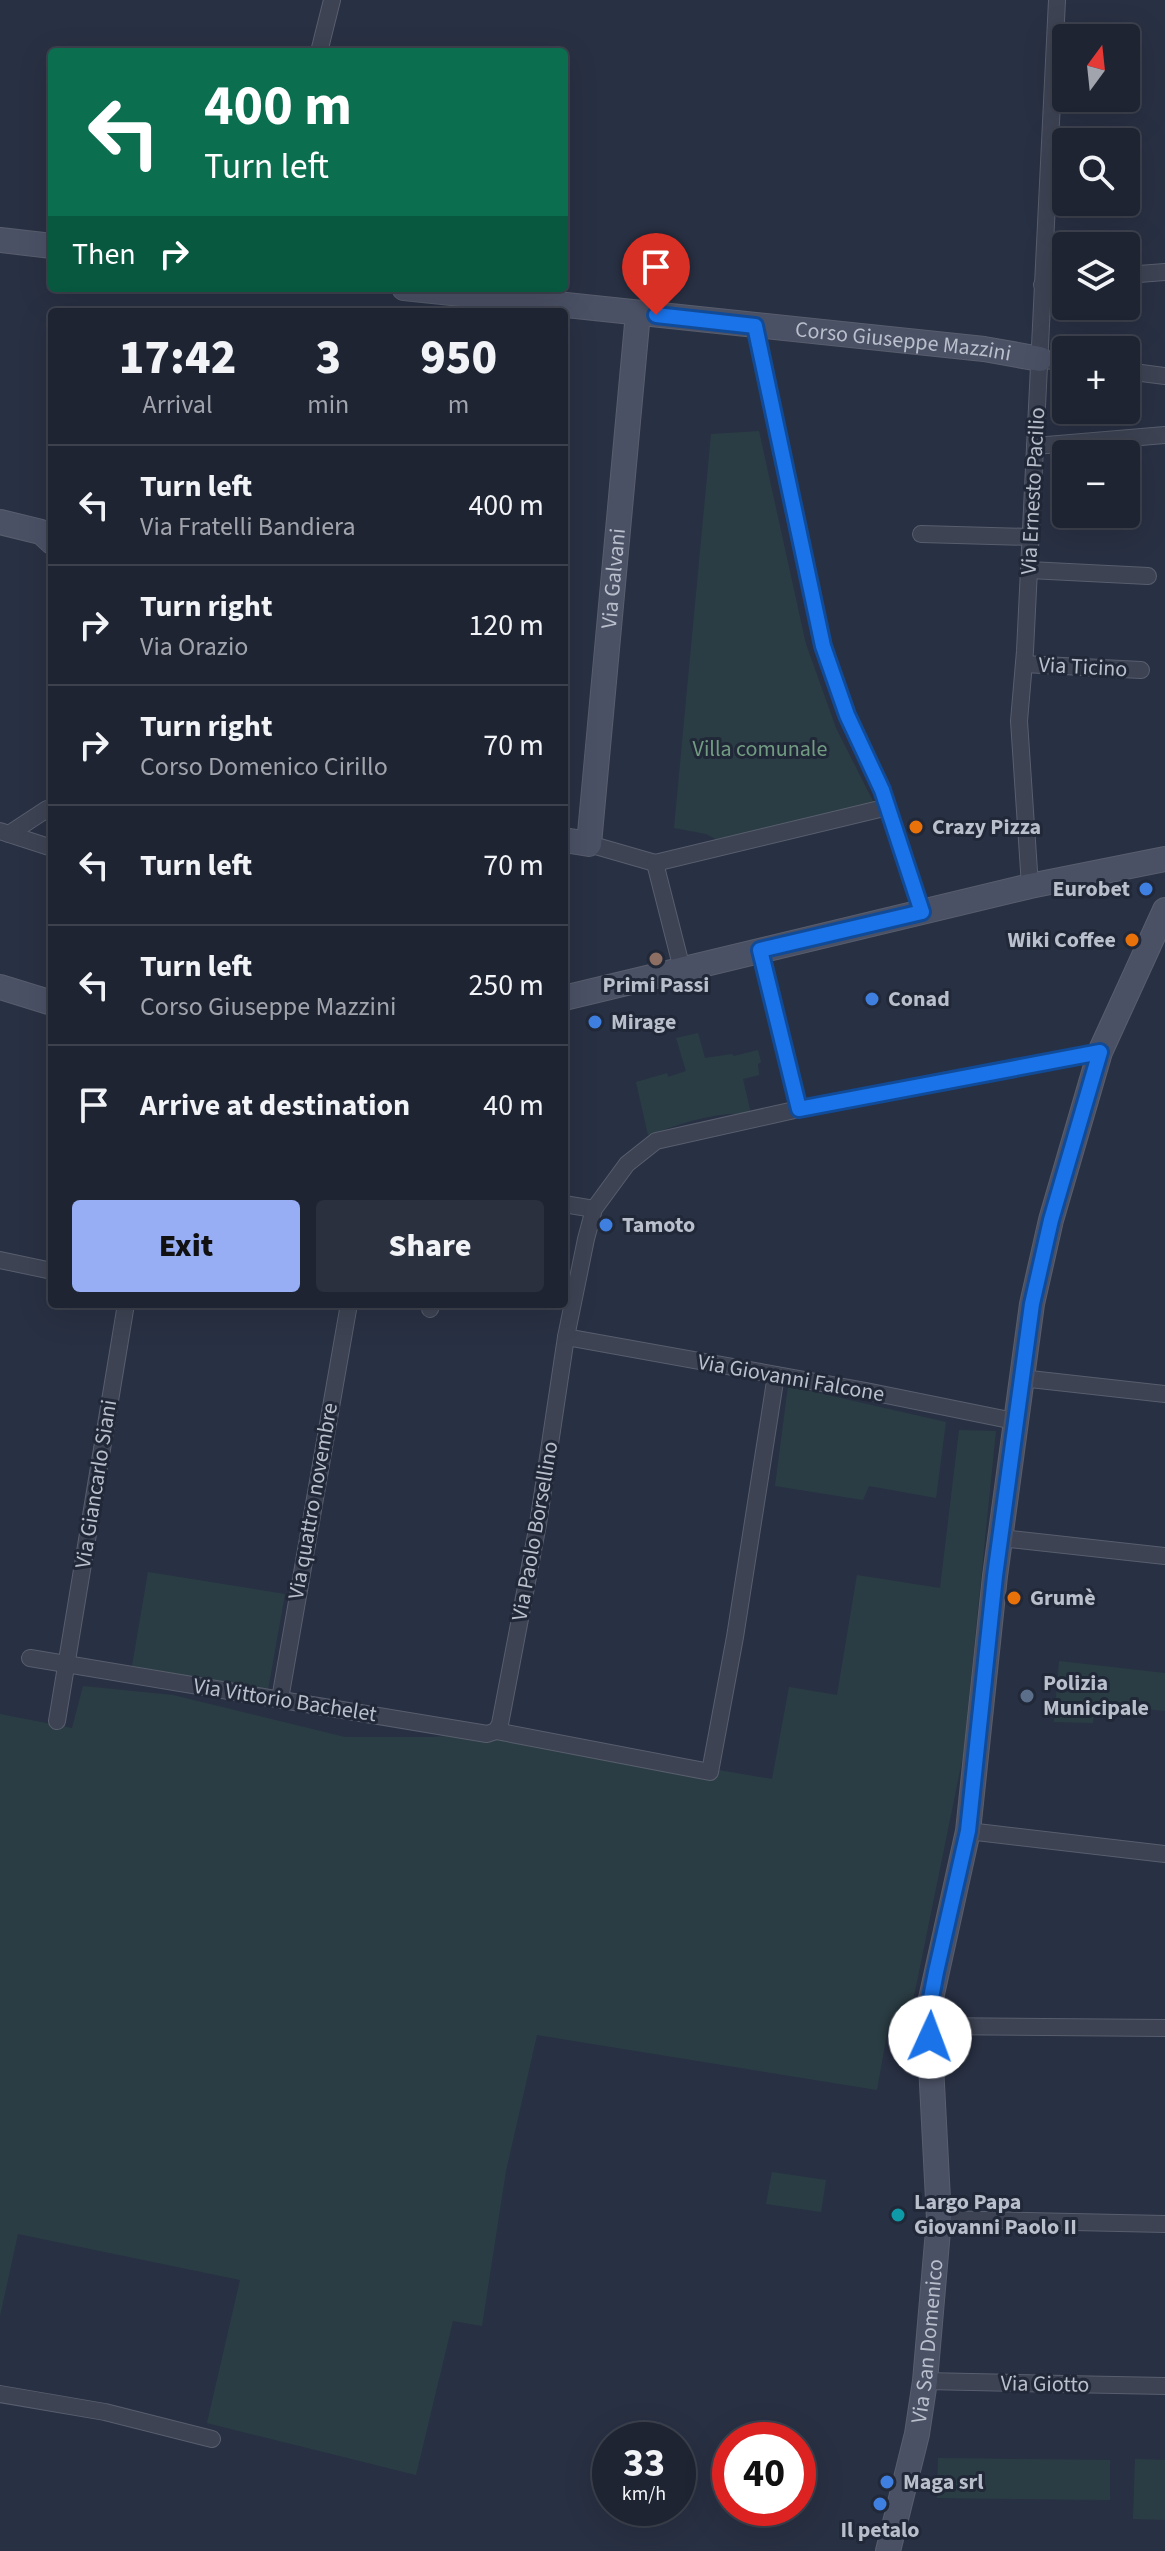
<!DOCTYPE html>
<html lang="en">
<head>
<meta charset="utf-8">
<style>
	:root { --surface:#1e2432; --page:#2b303e; --text:#f1f3f6; --muted:#a1a4ac; --line:#3c414d; --accent:#97aef5 }
	body { margin:0; font-family:"Source Sans 3",sans-serif; background:var(--page); color:var(--text); height:100vh; display:flex; flex-direction:column; font-size:30px; white-space:nowrap }
	* { box-sizing:border-box; margin:0 }
	p { font-size:26px; color:var(--muted) }
	.icon { flex:none; width:44px; height:44px; fill:none; stroke:currentColor; stroke-width:2; stroke-linecap:round; stroke-linejoin:round }
	.map { position:relative; flex:1; overflow:hidden }
	.drawer { position:absolute; left:48px; top:308px; width:520px; height:1000px; display:flex; flex-direction:column; background:var(--surface); border-radius:8px; box-shadow:0 8px 32px #0002,0 0 0 2px var(--line) }
	.drawer>* { flex:none }
	.guide { position:absolute; left:48px; top:48px; width:520px; height:244px; border-radius:8px; box-shadow:0 8px 32px #0002,0 0 0 2px var(--line); background:#0b6e4f; color:#fff; overflow:hidden }
	.needle { width:52px; rotate:15deg }
	.buttons { position:absolute; left:1052px; top:24px; display:grid; gap:16px }
	.buttons a { display:grid; place-items:center; width:88px; height:88px; border-radius:8px; background:var(--surface); box-shadow:0 8px 32px #0002,0 0 0 2px var(--line); font-size:40px }
	.speed { position:absolute; left:592px; top:2422px; display:flex; gap:16px; font-size:40px; font-weight:700; text-align:center }
	.speed>* { display:grid; place-content:center; width:104px; height:104px; border-radius:50%; background:var(--surface); box-shadow:0 8px 32px #0002,0 0 0 2px var(--line); line-height:1 }
	.speed small { font-size:20px; font-weight:400 }
	.speed .limit { border:12px solid #d22; background:#fff; color:#111 }
	.pin { position:absolute; display:grid; place-items:center; width:68px; height:68px; color:#fff; margin:-82px -34px; border-radius:50% 50% 50% 0; rotate:-45deg; box-shadow:0 0 8px #0007 }
	.pin .icon { rotate:45deg }
	.me { position:absolute; width:88px; margin:-44px; rotate:2deg; stroke-linejoin:round; filter:drop-shadow(0 0 6px #0008) }
	.turn { display:flex; align-items:center; gap:28px; height:168px; padding:0 24px; font-size:36px }
	.turn .icon { width:104px; height:104px; stroke-width:2.5 }
	.turn b { display:block; font-size:56px; line-height:68px }
	.then { display:flex; align-items:center; height:76px; padding:0 24px; background:#0003; gap:16px; font-size:30px }
	.eta { display:flex; justify-content:space-evenly; align-items:center; height:136px; text-align:center }
	.eta b { font-size:48px; font-weight:800; line-height:56px }
	.cta { display:flex; gap:16px; margin-top:auto; padding:16px 24px }
	.cta a { flex:1; height:92px; border-radius:8px; background:var(--accent); color:#111; font-size:32px; font-weight:800; line-height:92px; text-align:center }
	.cta a+a { background:var(--page); color:var(--text) }
	ul { padding:0; list-style:none }
	li { display:flex; align-items:center; gap:24px; height:120px; padding:0 24px; border-top:2px solid var(--line) }
	li div { flex:1 }
	li b { display:block; font-size:30px }
	li em { font-style:normal }
	.map>svg:first-child { display:block }
	.green { fill:#2b3d44 }
	.lines { fill:none; stroke-linecap:round; stroke-linejoin:round }
	.street-casing { stroke:#585e6d; stroke-width:18 }
	.secondary-casing { stroke:#585e6d; stroke-width:26 }
	.street { stroke:#3d4353; stroke-width:16 }
	.secondary { stroke:#4b5165; stroke-width:24 }
	.route-casing { stroke:#114b97; stroke-width:20 }
	.route { stroke:#1a73e8; stroke-width:14 }
	.food-dot { fill:#e8710a; stroke:#212838; stroke-width:3 }
	.shop-dot { fill:#3f7fe0; stroke:#212838; stroke-width:3 }
	.education-dot { fill:#8d6e63; stroke:#212838; stroke-width:3 }
	.service-dot { fill:#5c6f8a; stroke:#212838; stroke-width:3 }
	.culture-dot { fill:#0f9aa8; stroke:#212838; stroke-width:3 }
	.labels { text-anchor:middle; dominant-baseline:central; stroke-width:6; stroke-linejoin:round; paint-order:stroke }
	.street-label { font-size:22px; fill:#babfcc; stroke:#212838 }
	.park-label { font-size:22px; fill:#729c82; stroke:#212838 }
	.poi-label { font-size:22px; font-weight:bold; fill:#babfcc; stroke:#212838; text-anchor:start }
</style>
</head>
<body>
<div class="map">
<svg width="1165" height="2551" viewBox="0 0 1165 2551">
	<rect width="100%" height="100%" fill="#283043"/>
	<!-- green -->
	<g class="green">
		<polygon points="759,431 806,644 836,728 876,807 716,839 706,834 674,828 711,434"/>
		<path d="M698 1033 705 1058 732 1054 734 1056 758 1050 761 1062 758 1064 759 1075 743 1079 751 1114C715 1111 681 1124 648 1135L636 1082 667 1073 668 1077 686 1071 676 1038Z"/>
		<polygon points="788,1386 946,1422 936,1498 869,1486 863,1500 775,1486"/>
		<polygon points="959,1430 996,1431 963,1756 912,2006 888,2028 877,2090 537,2035 506,2171 482,2326 453,2321 416,2475 207,2423 240,2280 18,2234 0,2316 0,1714 72,1728 83,1686 173,1695 345,1737 430,1737 503,1733 772,1779 789,1687 837,1695 857,1575 940,1588"/>
		<polygon points="148,1572 285,1594 268,1690 132,1666"/>
		<polygon points="1059,1661 1165,1673 1165,1711 1095,1704 1093,1723 1054,1722"/>
		<polygon points="772,2172 826,2180 821,2212 766,2204"/>
		<polygon points="938,2458 1110,2460 1110,2500 937,2498"/>
		<polygon points="1135,2459 1165,2460 1165,2520 1133,2519"/>
	</g>
	<g class="lines">
		<defs>
			<g id="street">
				<polyline points="319,52 332,0"/>
				<polyline points="1126,275 1165,272"/>
				<polyline points="1042,285 1066,282"/>
				<polyline points="755,326 823,646 847,715 882,790 922,912"/>
				<polyline points="1040,359 1066,363"/>
				<polyline points="1126,371 1165,376"/>
				<polyline points="1035,446 1165,435"/>
				<polyline points="921,534 1031,537"/>
				<polyline points="1029,570 1148,576"/>
				<polyline points="1024,664 1141,670"/>
				<polyline points="0,831 52,848"/>
				<polyline points="9,834 47,809"/>
				<polyline points="589,844 655,863"/>
				<polyline points="655,863 888,807"/>
				<polyline points="655,863 682,969"/>
				<polyline points="1030,886 1019,721 1025,651 1057,0"/>
				<polyline points="760,950 799,1109"/>
				<polyline points="564,1204 594,1209"/>
				<polyline points="0,1260 52,1271"/>
				<polyline points="430,1309 432,1304"/>
				<polyline points="566,1337 866,1391 1014,1421"/>
				<polyline points="1021,1378 1165,1394"/>
				<polyline points="1001,1538 1165,1556"/>
				<polyline points="30,1658 487,1734 496,1731 500,1724 538,1524 566,1337 586,1239 594,1209 627,1164 656,1141 799,1109 1100,1052"/>
				<polyline points="280,1699 349,1304"/>
				<polyline points="57,1721 126,1304"/>
				<polyline points="496,1731 710,1772 735,1637 776,1375"/>
				<polyline points="968,1831 1165,1854"/>
				<polyline points="929,2026 1165,2028"/>
				<polyline points="939,2219 1165,2224"/>
				<polyline points="925,2381 1165,2386"/>
				<polyline points="0,2394 105,2412 212,2439"/>
			</g>
			<g id="secondary">
				<polyline points="0,240 52,246"/>
				<path id="s1" d="M404 288 984 349 1040 359"/>
				<polyline points="0,522 41,532 52,542"/>
				<path id="s2" d="M564 840 589 844 638 313"/>
				<polyline points="0,987 52,1003"/>
				<polyline points="564,998 1030,886 1165,859"/>
				<path id="s3" d="M888 2551 917 2434 925 2381 939 2219 929 2026 930 2003 968 1831 995 1576 1032 1304 1051 1220 1100 1052 1165 910"/>
			</g>
		</defs>
		<!-- street casing -->
		<use href="#street" class="street-casing"/>
		<!-- secondary casing -->
		<use href="#secondary" class="secondary-casing"/>
		<!-- street -->
		<use href="#street" class="street"/>
		<!-- secondary -->
		<use href="#secondary" class="secondary"/>
	</g>
	<g class="lines">
		<defs>
			<polyline id="route" points="656,315 755,326 823,646 847,715 882,790 922,912 760,950 799,1109 1100,1052 1051,1220 1032,1304 995,1576 968,1831 936,1972 930,2003 930,2037"/>
		</defs>
		<!-- route casing -->
		<use href="#route" class="route-casing"/>
		<!-- route -->
		<use href="#route" class="route"/>
	</g>
	<!-- markers -->
	<g class="food-dot">
		<circle cx="916" cy="827" r="8"/>
		<circle cx="1132" cy="940" r="8"/>
		<circle cx="1014" cy="1598" r="8"/>
	</g>
	<g class="shop-dot">
		<circle cx="1146" cy="889" r="8"/>
		<circle cx="872" cy="999" r="8"/>
		<circle cx="595" cy="1022" r="8"/>
		<circle cx="606" cy="1225" r="8"/>
		<circle cx="887" cy="2482" r="8"/>
		<circle cx="880" cy="2504" r="8"/>
	</g>
	<circle class="education-dot" cx="656" cy="959" r="8"/>
	<circle class="service-dot" cx="1027" cy="1696" r="8"/>
	<circle class="culture-dot" cx="898" cy="2215" r="8"/>
	<g class="labels">
		<!-- street labels -->
		<g class="street-label">
			<text stroke="none"><textPath href="#s1" startOffset="502">Corso Giuseppe Mazzini</textPath></text>
			<text transform="translate(1033 491) rotate(-87)">Via Ernesto Pacilio</text>
			<text stroke="none"><textPath href="#s2" startOffset="292">Via Galvani</textPath></text>
			<text transform="translate(1083 667) rotate(3)">Via Ticino</text>
			<text transform="translate(791 1378) rotate(10)">Via Giovanni Falcone</text>
			<text transform="translate(96 1484) rotate(-81)">Via Giancarlo Siani</text>
			<text transform="translate(313 1501) rotate(-80)">Via quattro novembre</text>
			<text transform="translate(535 1531) rotate(-80)">Via Paolo Borsellino</text>
			<text transform="translate(285 1700) rotate(9)">Via Vittorio Bachelet</text>
			<text stroke="none"><textPath href="#s3" startOffset="214">Via San Domenico</textPath></text>
			<text transform="translate(1045 2384) rotate(1)">Via Giotto</text>
		</g>
		<!-- park labels -->
		<g class="park-label">
			<text x="760" y="749">Villa comunale</text>
		</g>
		<!-- poi labels -->
		<g class="poi-label">
			<text x="932" y="827">Crazy Pizza</text>
			<text x="1130" y="889" text-anchor="end">Eurobet</text>
			<text x="1116" y="940" text-anchor="end">Wiki Coffee</text>
			<text x="656" y="985" text-anchor="middle">Primi Passi</text>
			<text x="888" y="999">Conad</text>
			<text x="611" y="1022">Mirage</text>
			<text x="622" y="1225">Tamoto</text>
			<text x="1030" y="1598">Grumè</text>
			<text x="1043" y="1683">Polizia<tspan x="1043" dy="25">Municipale</tspan></text>
			<text x="914" y="2202">Largo Papa<tspan x="914" dy="25">Giovanni Paolo II</tspan></text>
			<text x="903" y="2482">Maga srl</text>
			<text x="880" y="2530" text-anchor="middle">Il petalo</text>
		</g>
	</g>
</svg>
<div class="buttons">
<a><svg class="needle" viewBox="-14 -14 28 28"><path d="M0-13l5 13h-10z" fill="#e53935"/><path d="M0 13l5-13h-10z" fill="#a1a4ac"/></svg></a>
<a><svg class="icon" aria-label="search" viewBox="0 0 24 24"><circle cx="10" cy="10" r="6"/><path d="M15 15l6 6"/></svg></a>
<a><svg class="icon" aria-label="layers" viewBox="0 0 24 24"><path d="M12 4l9 5-9 5-9-5zM3 14l9 5 9-5"/></svg></a>
<a>+</a>
<a>−</a>
</div>
<div class="speed"><div>33<small>km/h</small></div><div class="limit">40</div></div>
<div class="pin" style="left:656px;top:315px;background:#d93025"><svg class="icon" aria-label="arrive" viewBox="0 0 24 24"><path d="M6 21V4h12l-3 4 3 4H6"/></svg></div>
<svg class="me" style="left:930px;top:2037px" viewBox="-20 -20 40 40"><circle r="19" fill="#fff"/><path d="M0-13L10 11 0 6-10 11z" fill="#1a73e8"/></svg>
<div class="guide">
<div class="turn"><svg class="icon" aria-label="left" viewBox="0 0 24 24"><path d="M17 20v-9H6M10 6l-5 5 5 5"/></svg><div><b>400 m</b>Turn left</div></div>
<div class="then">Then<svg class="icon" aria-label="right" viewBox="0 0 24 24"><path d="M7 20v-9h11M14 6l5 5-5 5"/></svg></div>
</div>
<section class="drawer">
<div class="eta">
<div><b>17:42</b><p>Arrival</p></div>
<div><b>3</b><p>min</p></div>
<div><b>950</b><p>m</p></div>
</div>
<ul>
<li><svg class="icon" aria-label="left" viewBox="0 0 24 24"><path d="M17 20v-9H6M10 6l-5 5 5 5"/></svg><div><b>Turn left</b><p>Via Fratelli Bandiera</p></div><em>400 m</em></li>
<li><svg class="icon" aria-label="right" viewBox="0 0 24 24"><path d="M7 20v-9h11M14 6l5 5-5 5"/></svg><div><b>Turn right</b><p>Via Orazio</p></div><em>120 m</em></li>
<li><svg class="icon" aria-label="right" viewBox="0 0 24 24"><path d="M7 20v-9h11M14 6l5 5-5 5"/></svg><div><b>Turn right</b><p>Corso Domenico Cirillo</p></div><em>70 m</em></li>
<li><svg class="icon" aria-label="left" viewBox="0 0 24 24"><path d="M17 20v-9H6M10 6l-5 5 5 5"/></svg><div><b>Turn left</b></div><em>70 m</em></li>
<li><svg class="icon" aria-label="left" viewBox="0 0 24 24"><path d="M17 20v-9H6M10 6l-5 5 5 5"/></svg><div><b>Turn left</b><p>Corso Giuseppe Mazzini</p></div><em>250 m</em></li>
<li><svg class="icon" aria-label="arrive" viewBox="0 0 24 24"><path d="M6 21V4h12l-3 4 3 4H6"/></svg><div><b>Arrive at destination</b></div><em>40 m</em></li>
</ul>
<div class="cta"><a>Exit</a><a>Share</a></div>
</section>
</div>
</body>
</html>
